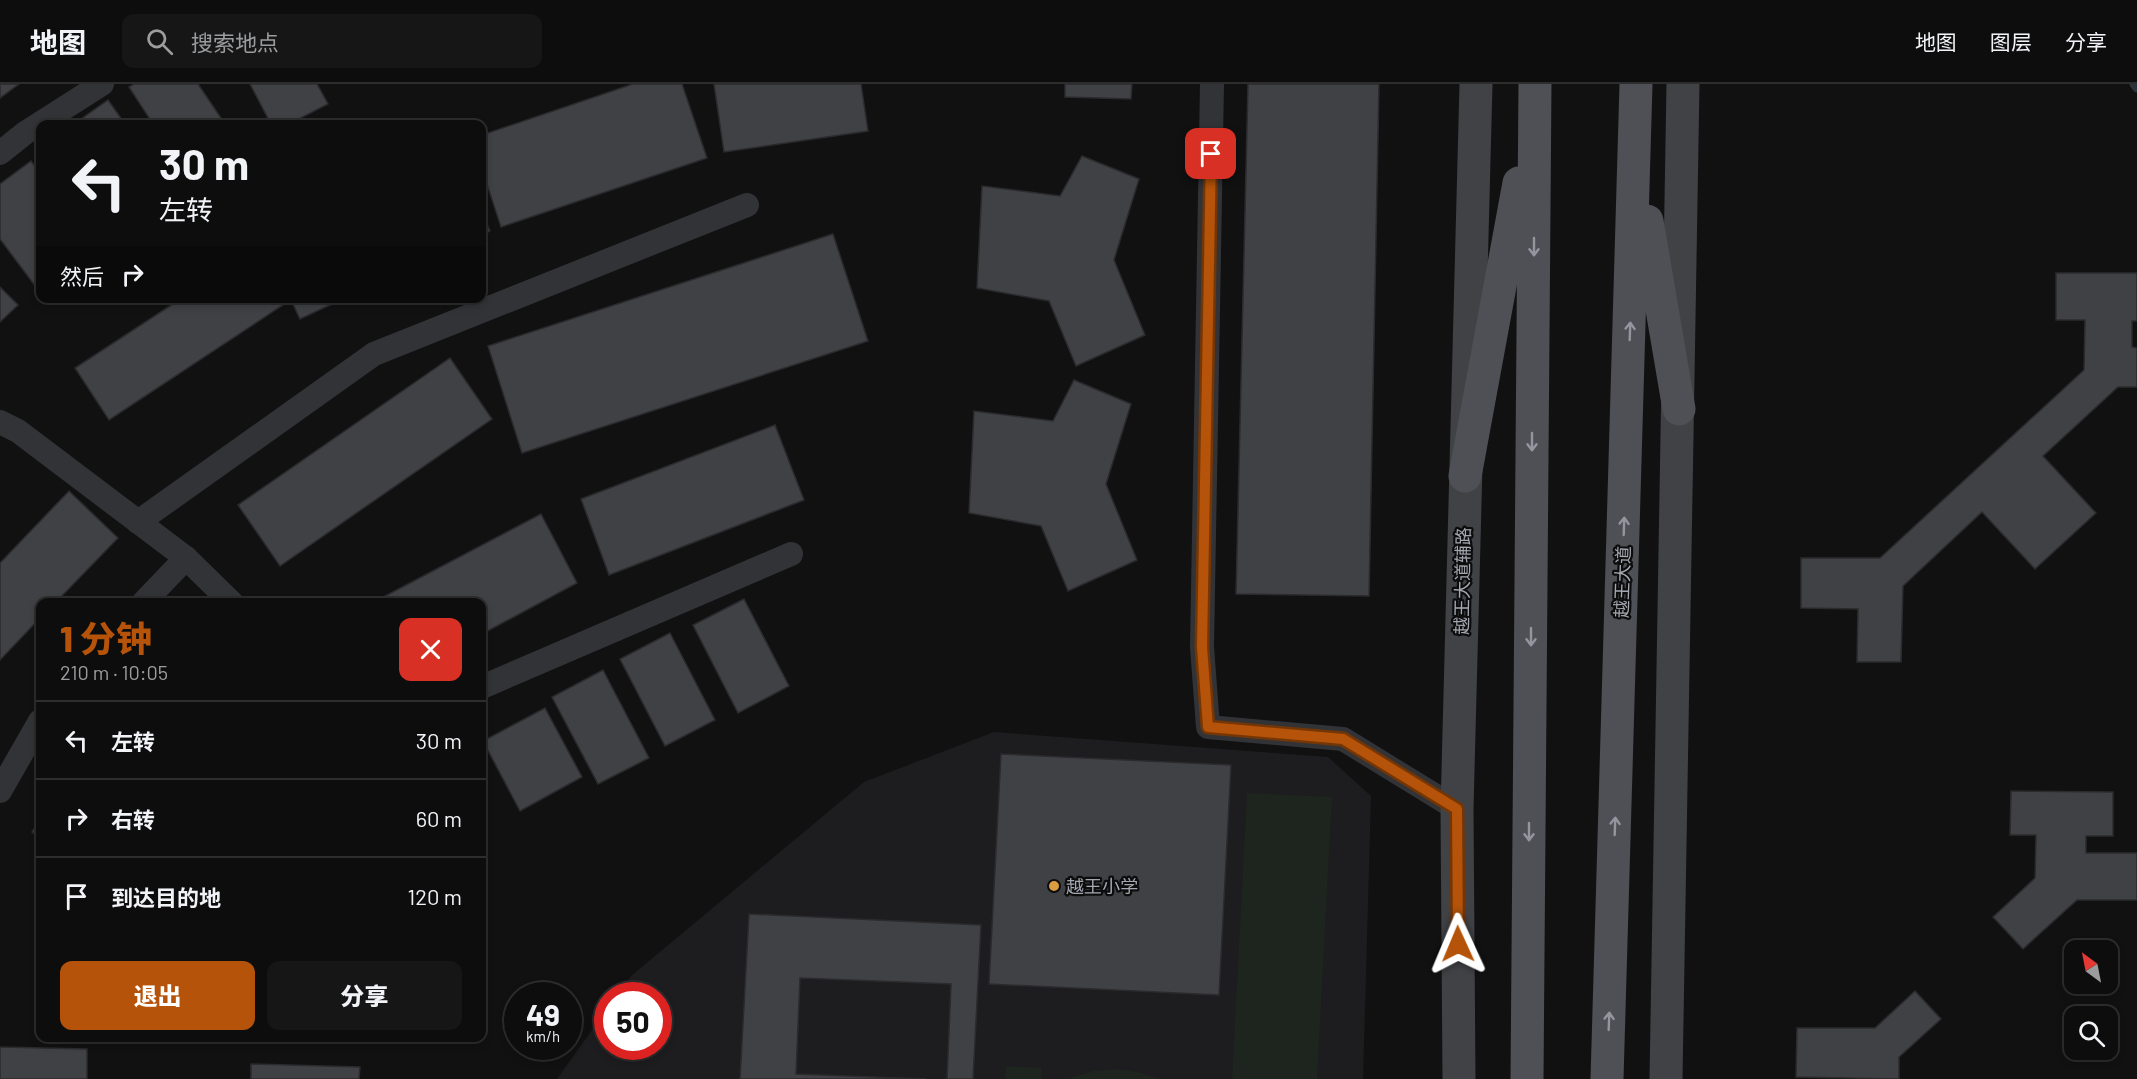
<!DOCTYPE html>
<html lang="zh">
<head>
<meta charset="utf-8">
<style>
	:root { --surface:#0d0d0e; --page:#161617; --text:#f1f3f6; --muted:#9a9c9e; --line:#2d2d2e; --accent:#b45309 }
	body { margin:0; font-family:Barlow,"Noto Sans SC",sans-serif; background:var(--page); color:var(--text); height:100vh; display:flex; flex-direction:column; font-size:22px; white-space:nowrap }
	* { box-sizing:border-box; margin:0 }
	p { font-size:20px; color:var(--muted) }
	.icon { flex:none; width:33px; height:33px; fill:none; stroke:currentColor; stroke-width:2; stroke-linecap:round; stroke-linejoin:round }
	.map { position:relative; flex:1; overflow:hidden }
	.sheet { position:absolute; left:36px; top:514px; width:450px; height:444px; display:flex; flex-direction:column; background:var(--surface); border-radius:12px; box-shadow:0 3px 9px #0003,0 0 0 2px var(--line) }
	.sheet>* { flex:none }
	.banner { position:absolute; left:36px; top:36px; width:450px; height:183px; border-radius:12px; box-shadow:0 3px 9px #0003,0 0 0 2px var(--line); background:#0d0d0e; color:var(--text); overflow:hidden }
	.needle { width:39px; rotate:328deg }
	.buttons { position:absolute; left:2064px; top:856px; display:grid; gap:12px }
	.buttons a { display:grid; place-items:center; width:54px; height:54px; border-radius:12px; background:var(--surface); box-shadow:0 3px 9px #0003,0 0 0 2px var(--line); font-size:30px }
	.speed { position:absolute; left:504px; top:898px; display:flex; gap:12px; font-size:30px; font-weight:700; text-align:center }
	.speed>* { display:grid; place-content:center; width:78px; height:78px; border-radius:50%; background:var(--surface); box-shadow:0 3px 9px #0003,0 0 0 2px var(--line); line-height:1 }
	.speed small { font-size:15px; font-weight:400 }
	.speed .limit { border:9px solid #d22; background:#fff; color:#111 }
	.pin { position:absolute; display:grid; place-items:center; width:51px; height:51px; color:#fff; margin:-26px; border-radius:12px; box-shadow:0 3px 9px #0006 }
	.me { position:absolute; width:66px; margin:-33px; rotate:359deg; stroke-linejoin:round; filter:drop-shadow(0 0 4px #0008) }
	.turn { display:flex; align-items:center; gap:21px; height:126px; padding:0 24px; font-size:27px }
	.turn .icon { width:78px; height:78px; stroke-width:2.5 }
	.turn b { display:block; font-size:42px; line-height:51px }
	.then { display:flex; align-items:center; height:57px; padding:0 24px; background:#0003; gap:12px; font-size:22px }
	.round { display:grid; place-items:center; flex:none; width:63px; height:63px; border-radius:12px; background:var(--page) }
	.headline { display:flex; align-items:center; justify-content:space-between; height:102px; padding:0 24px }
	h1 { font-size:36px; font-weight:800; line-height:45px; color:var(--accent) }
	.button { display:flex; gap:12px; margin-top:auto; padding:12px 24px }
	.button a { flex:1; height:69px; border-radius:12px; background:var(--accent); color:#fff; font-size:24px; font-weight:800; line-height:69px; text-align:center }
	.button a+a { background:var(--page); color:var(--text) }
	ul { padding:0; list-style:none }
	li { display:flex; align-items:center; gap:18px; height:78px; padding:0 24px; border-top:2px solid var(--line) }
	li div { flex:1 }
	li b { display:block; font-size:22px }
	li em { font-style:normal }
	header { display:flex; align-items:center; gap:36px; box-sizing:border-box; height:84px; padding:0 30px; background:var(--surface); border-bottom:2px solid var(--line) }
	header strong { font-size:28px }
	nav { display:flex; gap:33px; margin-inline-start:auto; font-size:21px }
	.search { width:420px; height:54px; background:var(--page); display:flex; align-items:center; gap:15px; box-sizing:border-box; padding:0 21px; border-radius:12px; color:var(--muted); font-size:22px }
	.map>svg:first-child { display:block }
	.built { fill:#1d1d1f }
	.green { fill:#1e241e }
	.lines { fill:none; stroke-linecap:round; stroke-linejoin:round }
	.stream { stroke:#2c3339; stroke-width:9 }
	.building { fill:#404145; stroke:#2b2b2e; stroke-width:1.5 }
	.street { stroke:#323336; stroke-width:24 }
	.secondary { stroke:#404246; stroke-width:33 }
	.primary { stroke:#4f5055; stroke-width:33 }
	.oneway { stroke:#93969f }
	.route-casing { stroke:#753606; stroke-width:15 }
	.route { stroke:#b45309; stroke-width:10 }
	.poi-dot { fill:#da9e41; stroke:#0c0c0d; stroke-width:2 }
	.labels { text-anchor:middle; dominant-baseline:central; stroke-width:4.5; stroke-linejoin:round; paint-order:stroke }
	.street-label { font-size:18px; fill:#a4a8b1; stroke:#0c0c0d }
	.poi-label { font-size:18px; fill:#a4a8b1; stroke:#0c0c0d; text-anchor:start }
</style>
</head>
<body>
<header>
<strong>地图</strong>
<div class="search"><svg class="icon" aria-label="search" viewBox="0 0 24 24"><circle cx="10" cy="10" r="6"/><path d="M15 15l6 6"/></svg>搜索地点</div>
<nav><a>地图</a><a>图层</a><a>分享</a></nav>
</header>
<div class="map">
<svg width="2137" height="995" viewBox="0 0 2137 995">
	<rect width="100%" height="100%" fill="#111112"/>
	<!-- built -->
	<polygon class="built" points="994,648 1328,673 1371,712 1363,995 557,995 607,925 608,963 658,963 658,912 617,912 631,892 864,698"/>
	<!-- green -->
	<g class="green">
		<polygon points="1247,709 1332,713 1317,995 1232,995"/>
		<polygon points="1006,982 1042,984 1041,995 1005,995"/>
		<polygon points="1115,985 1138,988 1160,995 1067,995 1093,987"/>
	</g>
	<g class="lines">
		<!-- stream -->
		<polyline class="stream" points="2134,0 2137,4"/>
	</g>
	<!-- building -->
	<g class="building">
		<polygon points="0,0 19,0 0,14"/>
		<polygon points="134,0 198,0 225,40 153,40 129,3"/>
		<polygon points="250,0 317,0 328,20 289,40 271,40"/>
		<polygon points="633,0 682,0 707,74 501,143 482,85 482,51"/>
		<polygon points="714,0 861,0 868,47 724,68"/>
		<polygon points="1065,0 1132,0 1131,15 1065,13"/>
		<polygon points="1248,0 1379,0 1369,512 1236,510"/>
		<polygon points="108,16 125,40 74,40"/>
		<polygon points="1082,72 1139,95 1114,176 1145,251 1076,282 1049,217 977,204 982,102 1060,112"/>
		<polygon points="31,77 40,89 40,206 39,207 0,155 0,100"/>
		<polygon points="482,129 490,147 482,151"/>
		<polygon points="833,150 868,257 522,369 488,262"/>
		<polygon points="2056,189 2137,189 2137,237 2132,237 2132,263 2137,264 2137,303 2118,303 2043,372 2096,429 2035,485 1982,428 1903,502 1901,578 1857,578 1858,525 1801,524 1801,474 1880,474 2084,286 2085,236 2056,236"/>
		<polygon points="0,203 18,221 0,238"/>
		<polygon points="182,214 283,214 286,219 109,336 75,284"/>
		<polygon points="290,214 345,214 300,235"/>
		<polygon points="450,274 492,335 280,482 238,421"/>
		<polygon points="1074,296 1131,320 1106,400 1137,476 1068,507 1041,442 969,429 974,327 1053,337"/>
		<polygon points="775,341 804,416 609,491 581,415"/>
		<polygon points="69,407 118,454 55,519 40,519 40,534 0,576 0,479"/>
		<polygon points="541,430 577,499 482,550 482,519 372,519"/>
		<polygon points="744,515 789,602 738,629 693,541"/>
		<polygon points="670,549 715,636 665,662 620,575"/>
		<polygon points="603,586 649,674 598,700 552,613"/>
		<polygon points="545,624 582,693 520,727 483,657"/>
		<polygon points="1001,670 1231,681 1219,911 989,900"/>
		<polygon points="2011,707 2113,708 2113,752 2086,752 2086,769 2137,769 2137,816 2077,816 2023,865 1993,833 2035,794 2036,751 2010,751"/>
		<polygon points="40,735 40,754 32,748"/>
		<polygon points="749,830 981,841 973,995 947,995 951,900 800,894 796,990 926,995 740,995"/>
		<polygon points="1915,907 1941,935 1899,973 1899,995 1796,993 1797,944 1875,944"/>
		<polygon points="0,963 87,965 87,995 0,995"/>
		<polygon points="251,980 360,983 359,995 251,995"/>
	</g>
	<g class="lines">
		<!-- street -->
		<g class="street">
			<polyline points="1212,0 1202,563 1208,643 1343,655 1457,725"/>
			<polyline points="0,69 25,49 102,0"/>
			<polyline points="0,338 18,347 186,474 232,519"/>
			<polyline points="138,438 374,270 747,121"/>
			<polyline points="143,519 186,474"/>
			<polyline points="482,603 791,470"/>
			<polyline points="0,707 40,637"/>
		</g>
		<!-- secondary -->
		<g class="secondary">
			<polyline points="1459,995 1457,725 1476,0"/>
			<polyline points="1666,995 1683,0"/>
		</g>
		<!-- primary -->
		<g class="primary">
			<polyline points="1647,137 1679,325"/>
			<polyline points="1465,392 1519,99"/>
			<polyline points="1527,995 1535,0"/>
			<polyline points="1607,995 1636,0"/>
		</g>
	</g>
	<!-- one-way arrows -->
	<defs><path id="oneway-shaft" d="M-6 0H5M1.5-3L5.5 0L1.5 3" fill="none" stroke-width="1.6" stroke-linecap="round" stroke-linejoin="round" transform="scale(1.5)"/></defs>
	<g class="oneway">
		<use href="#oneway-shaft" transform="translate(1534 163) rotate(90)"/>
		<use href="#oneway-shaft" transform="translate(1630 247) rotate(-88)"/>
		<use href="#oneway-shaft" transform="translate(1532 358) rotate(90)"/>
		<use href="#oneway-shaft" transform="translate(1624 442) rotate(-88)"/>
		<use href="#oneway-shaft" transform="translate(1531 553) rotate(90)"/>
		<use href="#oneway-shaft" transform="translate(1615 742) rotate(-88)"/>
		<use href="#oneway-shaft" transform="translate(1529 748) rotate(90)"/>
		<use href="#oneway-shaft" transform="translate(1609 937) rotate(-88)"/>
	</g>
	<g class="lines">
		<defs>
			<polyline id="route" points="1211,70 1202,563 1208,643 1343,655 1457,725 1458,860"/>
		</defs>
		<!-- route casing -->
		<use href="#route" class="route-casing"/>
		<!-- route -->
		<use href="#route" class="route"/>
	</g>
	<!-- markers -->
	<circle class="poi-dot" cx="1054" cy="802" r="6"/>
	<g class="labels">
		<!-- street labels -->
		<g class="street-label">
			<text transform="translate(1462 497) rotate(-89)">越王大道辅路</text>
			<text transform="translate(1622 498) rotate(-88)">越王大道</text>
		</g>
		<!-- poi labels -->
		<g class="poi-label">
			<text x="1066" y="802">越王小学</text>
		</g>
	</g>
</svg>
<div class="buttons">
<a><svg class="needle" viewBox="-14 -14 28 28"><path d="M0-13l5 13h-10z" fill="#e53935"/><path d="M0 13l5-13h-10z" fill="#9a9c9e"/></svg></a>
<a><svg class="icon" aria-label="search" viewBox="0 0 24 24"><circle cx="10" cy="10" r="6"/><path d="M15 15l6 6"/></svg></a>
</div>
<div class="speed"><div>49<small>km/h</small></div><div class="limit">50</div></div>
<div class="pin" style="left:1211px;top:70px;background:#d93025"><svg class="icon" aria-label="arrive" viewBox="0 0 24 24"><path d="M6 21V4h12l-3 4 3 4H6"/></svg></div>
<svg class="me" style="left:1458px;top:860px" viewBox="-20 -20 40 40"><path d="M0-17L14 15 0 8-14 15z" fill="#b45309" stroke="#fff" stroke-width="4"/></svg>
<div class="banner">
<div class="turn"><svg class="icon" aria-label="left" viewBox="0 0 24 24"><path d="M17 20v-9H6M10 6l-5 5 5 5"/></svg><div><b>30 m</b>左转</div></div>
<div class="then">然后<svg class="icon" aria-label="right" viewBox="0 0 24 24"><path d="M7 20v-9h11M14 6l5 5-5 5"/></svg></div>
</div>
<section class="sheet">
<div class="headline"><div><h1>1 分钟</h1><p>210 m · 10:05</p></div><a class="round" style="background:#d93025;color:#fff"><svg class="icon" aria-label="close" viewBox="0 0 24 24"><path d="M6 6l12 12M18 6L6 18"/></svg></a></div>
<ul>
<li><svg class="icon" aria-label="left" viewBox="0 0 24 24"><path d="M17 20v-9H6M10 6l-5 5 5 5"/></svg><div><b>左转</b></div><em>30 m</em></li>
<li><svg class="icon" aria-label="right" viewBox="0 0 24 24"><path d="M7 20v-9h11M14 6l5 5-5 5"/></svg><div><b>右转</b></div><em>60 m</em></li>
<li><svg class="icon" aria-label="arrive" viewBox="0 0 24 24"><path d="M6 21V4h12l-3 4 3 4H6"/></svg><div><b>到达目的地</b></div><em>120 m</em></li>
</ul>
<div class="button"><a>退出</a><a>分享</a></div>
</section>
</div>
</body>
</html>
